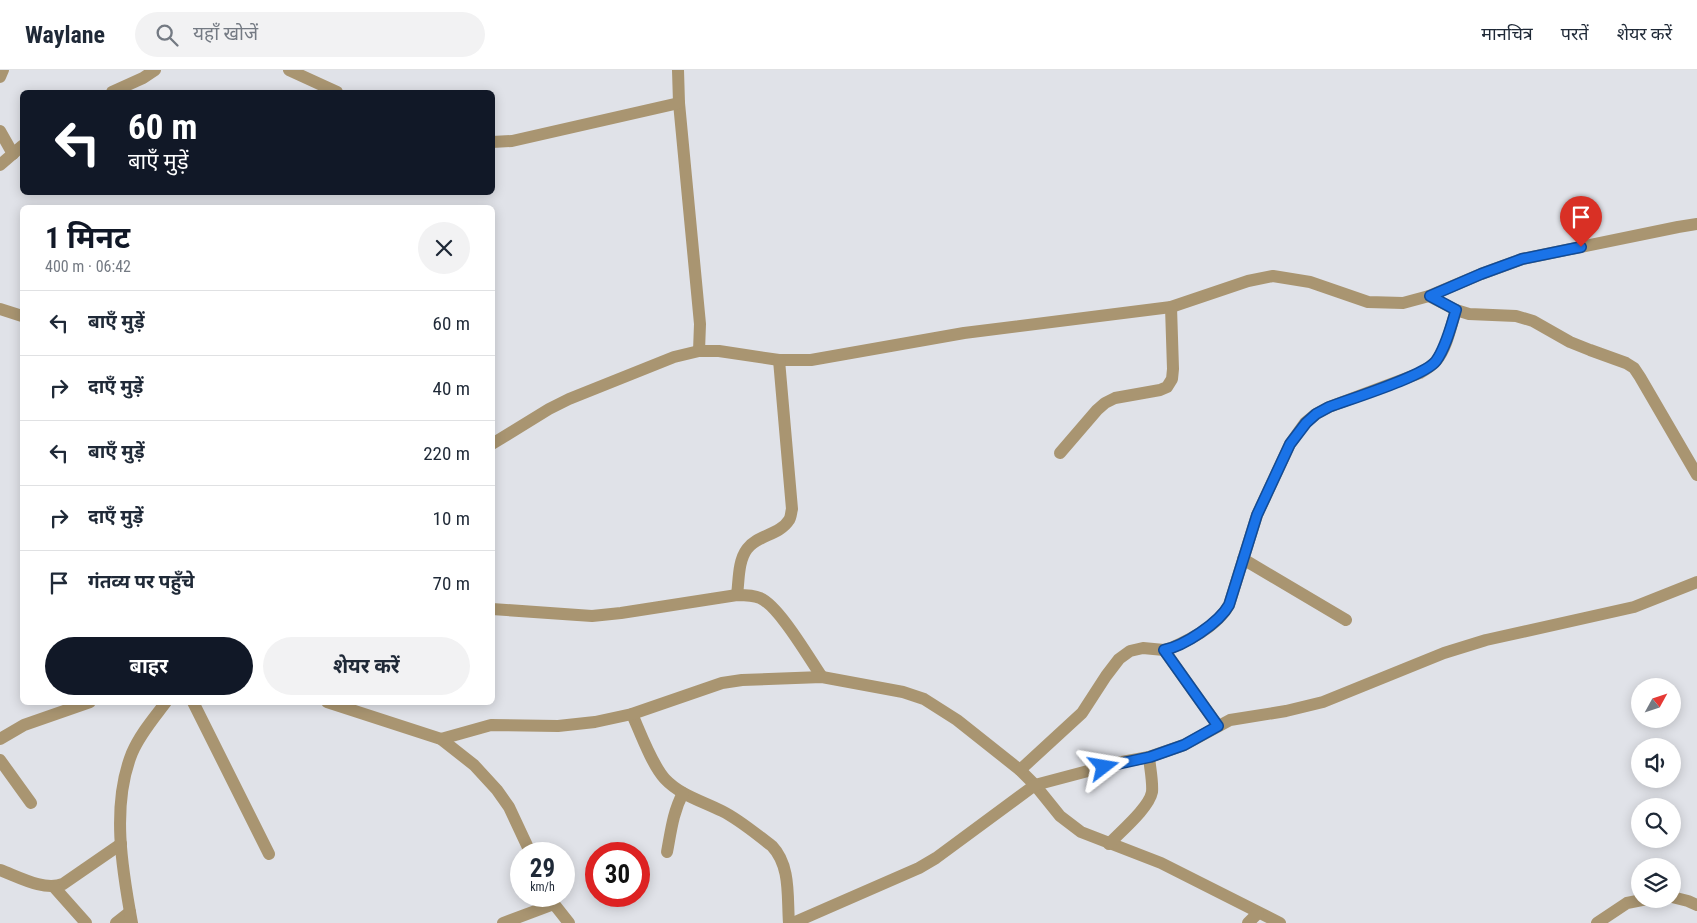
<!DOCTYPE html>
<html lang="hi">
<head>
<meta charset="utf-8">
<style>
	:root { --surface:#fff; --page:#f2f2f3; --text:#1f2937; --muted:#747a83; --line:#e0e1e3; --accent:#111827 }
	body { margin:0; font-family:"Roboto Condensed","Noto Sans Devanagari",sans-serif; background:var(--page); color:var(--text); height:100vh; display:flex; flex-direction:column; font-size:19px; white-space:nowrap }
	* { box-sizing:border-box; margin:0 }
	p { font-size:16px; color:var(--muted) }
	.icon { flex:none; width:28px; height:28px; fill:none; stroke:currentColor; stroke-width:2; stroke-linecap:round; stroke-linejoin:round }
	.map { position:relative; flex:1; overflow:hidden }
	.side { position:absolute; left:20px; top:135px; width:475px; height:500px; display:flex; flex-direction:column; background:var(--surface); border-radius:8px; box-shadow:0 2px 12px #0003 }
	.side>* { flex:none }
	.top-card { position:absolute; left:20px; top:20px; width:475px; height:105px; border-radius:8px; box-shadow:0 2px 12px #0003; background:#111827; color:#fff; overflow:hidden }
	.needle { width:32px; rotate:50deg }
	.controls { position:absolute; left:1631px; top:608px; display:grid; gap:10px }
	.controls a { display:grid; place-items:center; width:50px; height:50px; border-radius:50%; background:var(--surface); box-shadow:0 2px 12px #0003; font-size:25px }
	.speed { position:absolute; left:510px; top:772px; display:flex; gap:10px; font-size:25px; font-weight:700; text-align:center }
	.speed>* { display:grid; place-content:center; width:65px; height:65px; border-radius:50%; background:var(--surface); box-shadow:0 2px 12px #0003; line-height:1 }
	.speed small { font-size:12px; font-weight:400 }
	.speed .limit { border:8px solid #d22; background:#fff; color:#111 }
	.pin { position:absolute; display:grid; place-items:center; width:42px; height:42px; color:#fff; margin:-51px -21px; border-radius:50% 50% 50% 0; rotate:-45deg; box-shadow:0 0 5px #0007 }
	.pin .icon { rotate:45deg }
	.me { position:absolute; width:55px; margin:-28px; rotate:76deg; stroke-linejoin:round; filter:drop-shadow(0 0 4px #0008) }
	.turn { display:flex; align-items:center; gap:18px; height:105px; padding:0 25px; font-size:22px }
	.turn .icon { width:65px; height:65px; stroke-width:2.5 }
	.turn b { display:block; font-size:35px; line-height:42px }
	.round { display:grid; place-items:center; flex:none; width:52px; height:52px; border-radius:26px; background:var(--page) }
	.summary { display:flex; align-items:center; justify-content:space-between; height:85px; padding:0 25px }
	h1 { font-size:30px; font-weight:700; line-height:38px; color:var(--accent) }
	.action { display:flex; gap:10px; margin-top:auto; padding:10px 25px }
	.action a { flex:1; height:58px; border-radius:30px; background:var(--accent); color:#fff; font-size:20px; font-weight:700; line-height:58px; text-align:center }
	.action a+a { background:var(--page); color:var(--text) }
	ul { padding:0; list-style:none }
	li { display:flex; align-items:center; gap:15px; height:65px; padding:0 25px; border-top:1px solid var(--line) }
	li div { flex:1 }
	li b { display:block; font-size:19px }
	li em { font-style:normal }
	header { display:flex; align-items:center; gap:30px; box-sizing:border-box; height:70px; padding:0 25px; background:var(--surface); border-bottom:1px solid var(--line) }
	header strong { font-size:24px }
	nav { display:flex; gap:28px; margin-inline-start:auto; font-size:18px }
	.search { width:350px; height:45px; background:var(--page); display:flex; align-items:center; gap:12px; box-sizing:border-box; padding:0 18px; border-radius:28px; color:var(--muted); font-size:19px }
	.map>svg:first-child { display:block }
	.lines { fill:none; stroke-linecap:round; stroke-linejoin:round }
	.minor { stroke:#a99571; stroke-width:12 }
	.route-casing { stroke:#114b97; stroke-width:12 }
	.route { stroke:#1a73e8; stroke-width:9 }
</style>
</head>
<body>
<header>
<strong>Waylane</strong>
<div class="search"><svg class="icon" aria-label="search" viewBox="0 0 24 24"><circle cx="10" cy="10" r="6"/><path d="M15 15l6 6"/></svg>यहाँ खोजें</div>
<nav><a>मानचित्र</a><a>परतें</a><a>शेयर करें</a></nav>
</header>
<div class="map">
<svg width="1697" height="853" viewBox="0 0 1697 853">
	<rect width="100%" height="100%" fill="#e0e2e8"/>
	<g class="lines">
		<!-- minor -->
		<g class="minor">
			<polyline points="289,0 337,22"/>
			<polyline points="678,0 679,33 700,254 699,281"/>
			<polyline points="0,7 3,0"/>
			<polyline points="112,22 143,8 155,0"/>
			<polyline points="0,61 13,84"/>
			<polyline points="492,72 512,71 679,33"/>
			<polyline points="0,95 22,76"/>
			<polyline points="1429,226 1456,240 1469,244 1516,246 1533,251 1570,272 1590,280 1626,293 1634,298 1640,307 1697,405"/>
			<polyline points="0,239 22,246"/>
			<polyline points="492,374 549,339 569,329 674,287 699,281 719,281 779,290 811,290 964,263 1171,237 1248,211 1273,206 1310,212 1368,232 1403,233 1429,226 1481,204 1522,189 1678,157 1697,154"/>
			<polyline points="1060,383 1097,340 1105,333 1115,328 1160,320 1167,317 1172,309 1173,299 1171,237"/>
			<polyline points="1243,489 1346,550"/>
			<path d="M737 525C739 510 738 491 747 479 757 465 780 465 789 450 791 448 791 442 792 439L779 290"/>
			<path d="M492 539 592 546 621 543 737 525C745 525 753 525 760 528 779 536 809 588 822 607"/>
			<polyline points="1164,580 1218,656"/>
			<polyline points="193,632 269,784"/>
			<polyline points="327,632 441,669 474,695 497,720 509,737 531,784"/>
			<path d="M632 644C640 662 652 695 665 709 680 725 702 731 722 741 740 750 756 764 772 776 791 796 787 827 789 853"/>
			<polyline points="0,669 24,655 90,632"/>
			<polyline points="441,669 491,655 558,656 595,652 632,644 722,613 742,610 822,607 903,622 924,629 957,650 1020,700 1035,715 1060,746 1081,762 1161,793 1280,853"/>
			<polyline points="0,690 31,733"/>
			<path d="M1020 700 1082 643 1106 606 1119 589 1130 581 1143 578 1164 580 1171 578C1192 569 1218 555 1229 535L1257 445 1290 374 1305 353 1316 344 1329 337 1420 303C1425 300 1432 296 1436 291 1447 278 1451 256 1456 240"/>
			<path d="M1109 774C1120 762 1149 738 1152 722 1153 712 1150 698 1149 687"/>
			<path d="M667 782C671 761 673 742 683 723"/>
			<path d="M0 800C19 807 43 821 63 814L121 774"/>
			<polyline points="54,817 86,853"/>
			<polyline points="551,826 554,834 569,853"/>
			<polyline points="1672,827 1688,831 1697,835"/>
			<polyline points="116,853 130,842"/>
			<path d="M132 853C122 799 111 735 132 683 140 664 154 648 166 632"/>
			<polyline points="503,853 554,834"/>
			<polyline points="793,853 919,798 936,788 1035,715 1122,692 1149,687 1184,675 1230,650 1286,641 1323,632 1444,583 1486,570 1634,537 1697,512"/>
			<polyline points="1248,853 1258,843"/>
			<polyline points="1597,853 1627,833 1647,829"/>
		</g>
	</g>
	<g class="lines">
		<defs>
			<path id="route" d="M1104 697 1150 687 1184 675 1218 656 1164 580C1184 576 1219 553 1229 535L1257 445 1290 374 1306 353 1316 344 1329 337C1350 329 1425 306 1436 291 1446 277 1451 256 1456 240L1430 226 1481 204 1522 189 1581 177"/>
		</defs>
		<!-- route casing -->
		<use href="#route" class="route-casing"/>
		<!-- route -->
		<use href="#route" class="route"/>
	</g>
</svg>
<div class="controls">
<a><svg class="needle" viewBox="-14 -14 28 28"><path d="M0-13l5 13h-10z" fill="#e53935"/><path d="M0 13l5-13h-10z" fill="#747a83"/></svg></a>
<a><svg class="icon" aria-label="sound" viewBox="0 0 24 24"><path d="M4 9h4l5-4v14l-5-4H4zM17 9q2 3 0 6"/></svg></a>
<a><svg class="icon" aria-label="search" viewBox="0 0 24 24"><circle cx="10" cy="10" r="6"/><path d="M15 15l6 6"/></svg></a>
<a><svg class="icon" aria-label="layers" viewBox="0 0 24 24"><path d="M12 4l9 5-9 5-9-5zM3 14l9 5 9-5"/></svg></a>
</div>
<div class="speed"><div>29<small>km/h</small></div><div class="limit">30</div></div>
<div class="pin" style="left:1581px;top:177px;background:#d93025"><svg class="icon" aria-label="arrive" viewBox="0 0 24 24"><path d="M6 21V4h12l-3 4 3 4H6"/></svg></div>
<svg class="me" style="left:1104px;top:697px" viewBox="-20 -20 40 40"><path d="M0-17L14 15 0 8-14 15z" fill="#1a73e8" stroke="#fff" stroke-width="4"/></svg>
<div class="top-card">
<div class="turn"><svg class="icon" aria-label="left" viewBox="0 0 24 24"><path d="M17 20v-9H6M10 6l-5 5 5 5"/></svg><div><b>60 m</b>बाएँ मुड़ें</div></div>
</div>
<section class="side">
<div class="summary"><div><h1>1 मिनट</h1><p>400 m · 06:42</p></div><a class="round"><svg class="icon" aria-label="close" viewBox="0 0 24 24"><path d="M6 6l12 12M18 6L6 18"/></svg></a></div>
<ul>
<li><svg class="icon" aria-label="left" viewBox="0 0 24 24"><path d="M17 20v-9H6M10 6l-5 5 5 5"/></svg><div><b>बाएँ मुड़ें</b></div><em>60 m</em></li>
<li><svg class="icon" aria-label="right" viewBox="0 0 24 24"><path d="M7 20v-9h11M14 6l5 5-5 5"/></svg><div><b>दाएँ मुड़ें</b></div><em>40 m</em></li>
<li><svg class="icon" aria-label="left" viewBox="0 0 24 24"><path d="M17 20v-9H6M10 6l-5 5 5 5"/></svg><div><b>बाएँ मुड़ें</b></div><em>220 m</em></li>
<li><svg class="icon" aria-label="right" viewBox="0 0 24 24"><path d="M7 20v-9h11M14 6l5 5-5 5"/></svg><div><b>दाएँ मुड़ें</b></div><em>10 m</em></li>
<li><svg class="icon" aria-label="arrive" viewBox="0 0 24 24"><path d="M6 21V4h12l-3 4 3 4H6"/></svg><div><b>गंतव्य पर पहुँचे</b></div><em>70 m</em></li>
</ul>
<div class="action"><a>बाहर</a><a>शेयर करें</a></div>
</section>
</div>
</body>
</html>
